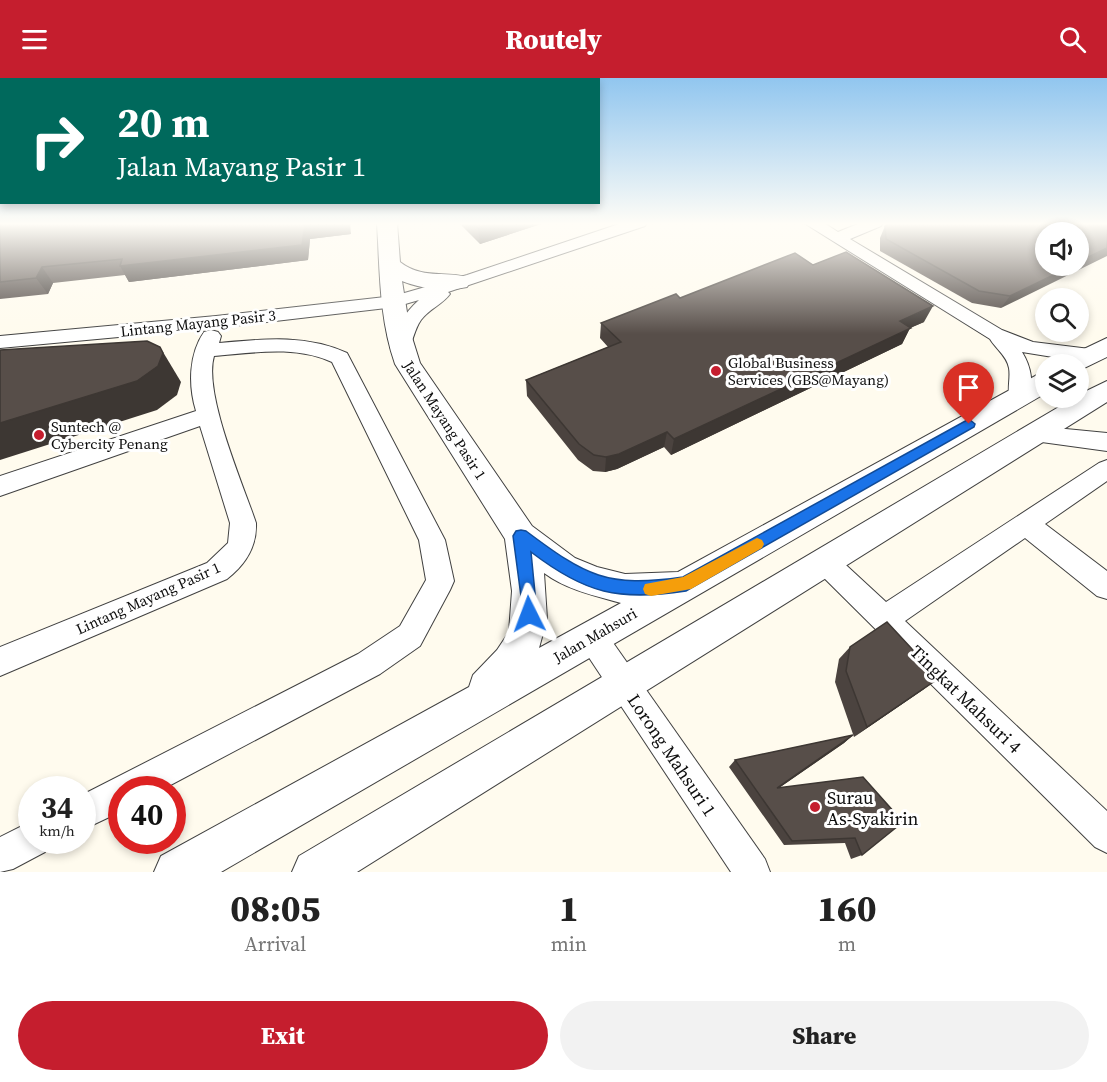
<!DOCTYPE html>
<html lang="en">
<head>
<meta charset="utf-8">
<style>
	:root { --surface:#fff; --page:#f2f2f2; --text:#222; --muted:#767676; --accent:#c51e2e }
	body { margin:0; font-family:"Source Serif 4",serif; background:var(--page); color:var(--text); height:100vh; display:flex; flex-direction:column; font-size:22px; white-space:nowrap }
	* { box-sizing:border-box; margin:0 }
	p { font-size:20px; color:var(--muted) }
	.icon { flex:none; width:33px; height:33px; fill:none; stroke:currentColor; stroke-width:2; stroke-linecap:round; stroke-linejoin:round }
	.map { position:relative; height:794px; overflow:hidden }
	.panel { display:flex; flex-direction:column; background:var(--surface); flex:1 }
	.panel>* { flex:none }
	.hud { position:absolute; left:0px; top:0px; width:600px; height:126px; box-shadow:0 3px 9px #0003; background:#00695c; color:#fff; overflow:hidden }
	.tools { position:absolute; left:1035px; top:144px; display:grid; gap:12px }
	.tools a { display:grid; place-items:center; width:54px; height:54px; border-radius:50%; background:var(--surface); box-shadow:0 3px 9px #0003; font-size:30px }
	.speed { position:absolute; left:18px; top:698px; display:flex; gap:12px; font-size:30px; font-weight:700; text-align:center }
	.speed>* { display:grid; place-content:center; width:78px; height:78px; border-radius:50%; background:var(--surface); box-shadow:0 3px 9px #0003; line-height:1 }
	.speed small { font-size:15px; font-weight:400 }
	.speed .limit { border:9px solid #d22; background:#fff; color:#111 }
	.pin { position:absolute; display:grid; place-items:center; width:51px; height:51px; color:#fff; margin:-62px -26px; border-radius:50% 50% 50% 0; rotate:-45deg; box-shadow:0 0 6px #0007 }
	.pin .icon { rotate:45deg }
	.me { position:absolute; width:66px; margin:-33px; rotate:357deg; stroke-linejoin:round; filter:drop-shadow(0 0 4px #0008) }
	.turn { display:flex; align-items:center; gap:21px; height:126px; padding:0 18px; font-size:27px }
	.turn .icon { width:78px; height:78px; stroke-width:2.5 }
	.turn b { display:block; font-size:42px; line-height:51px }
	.eta { display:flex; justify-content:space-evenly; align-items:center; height:102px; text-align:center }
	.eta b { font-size:36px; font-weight:800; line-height:42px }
	.button { display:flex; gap:12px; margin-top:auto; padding:12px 18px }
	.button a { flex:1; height:69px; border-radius:36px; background:var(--accent); color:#fff; font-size:24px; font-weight:800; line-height:69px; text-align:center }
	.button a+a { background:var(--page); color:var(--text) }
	header { display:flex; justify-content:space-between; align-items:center; height:78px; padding:0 18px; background:var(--accent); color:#fff; font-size:27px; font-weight:800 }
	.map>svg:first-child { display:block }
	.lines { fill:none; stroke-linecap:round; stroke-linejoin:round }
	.minor-casing { stroke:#414141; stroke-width:2 }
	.tertiary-casing { stroke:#414141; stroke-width:2 }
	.minor { fill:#fff; fill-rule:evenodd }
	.tertiary { fill:#fff; fill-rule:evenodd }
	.wall { fill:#4b433f }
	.shaded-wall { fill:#3d3733 }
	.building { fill:#574e49; stroke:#3d3733; stroke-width:1.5 }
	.route { fill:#1a73e8; stroke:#114b97; stroke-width:1.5 }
	.slow { fill:#f59e0b }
	.poi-dot { fill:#c51e2e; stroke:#fff; stroke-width:2 }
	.labels { text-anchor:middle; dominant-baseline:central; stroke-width:6; stroke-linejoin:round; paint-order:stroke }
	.street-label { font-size:15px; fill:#0e0e0e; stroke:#fff }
	.poi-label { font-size:15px; fill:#0e0e0e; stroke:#fff; text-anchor:start }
	.near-street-label { font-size:18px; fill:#0e0e0e; stroke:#fff }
	.near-poi-label { font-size:18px; fill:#0e0e0e; stroke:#fff; text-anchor:start }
</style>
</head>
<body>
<header><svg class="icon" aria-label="menu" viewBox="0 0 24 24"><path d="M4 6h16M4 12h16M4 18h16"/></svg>Routely<svg class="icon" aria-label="search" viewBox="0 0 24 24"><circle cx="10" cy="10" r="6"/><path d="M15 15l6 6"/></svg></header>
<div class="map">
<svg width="1107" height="794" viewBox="0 0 1107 794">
	<rect width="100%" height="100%" fill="#fffbee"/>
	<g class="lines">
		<defs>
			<g id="minor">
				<path d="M622 145H647L645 148 448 214 450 216C443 226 429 231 421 242 414 252 413 264 407 274L400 275 393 274 390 269C396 250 404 235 419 222L395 229 216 250 0 270V258L216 238 394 218 467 197Z"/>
				<path d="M804 145H824L838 154 860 145H883L881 148 850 161 1002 252 1033 264 1090 271 1097 273 1100 278 1097 283 1090 285 1022 274C1031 288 1035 308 1027 323L1019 325 1011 323C1006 314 1011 301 1009 290 1007 278 996 271 990 261Z"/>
				<path d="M211 252 218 254 221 258 219 265C264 261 305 256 347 275L445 462 454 503 450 512 420 568 380 596 163 711H122V733L82 752V717L358 576 400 548 426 502 419 462 332 284C294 267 254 275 214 278 203 315 243 406 256 445 257 469 245 487 227 501L0 598V569L207 485 228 465 230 445 200 348 0 418V398L196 333C188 307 189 276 204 254Z"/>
				<polygon points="1035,348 1107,355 1107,373 1027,362 1024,356 1027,350"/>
				<polygon points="1107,382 1107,403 1045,446 1107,493 1107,521 1097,518 1025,460 905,543 1107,733 1107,775 1095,769 816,492 812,484 816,476 825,472 834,476 886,524 1099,385"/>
				<polygon points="592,545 602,549 765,781 770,794 731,794 582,569 577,559 582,549"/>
				<polygon points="32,743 32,762 49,762 45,774 13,791 0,794 0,759"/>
			</g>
			<g id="tertiary">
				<path d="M377 145H397L400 184C422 201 443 193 467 199L470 204 467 209C446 214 422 211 402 203L410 253 420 285 532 448 575 480 597 489 625 496 678 494 1037 297 1046 294V315L221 794H154L161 778 469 609 473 597 497 572 509 554 512 513 505 461 395 286C379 240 380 193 377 145ZM544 495C565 511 595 518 621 525L539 570 547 541Z"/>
				<polygon points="1107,260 1107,279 1078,293 1078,286 1061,286 1065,280"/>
				<polygon points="1107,303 1107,324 357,794 292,794 299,778 1074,320 1078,320 1078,317"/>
			</g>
		</defs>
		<!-- minor casing -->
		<use href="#minor" class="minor-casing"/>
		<!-- tertiary casing -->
		<use href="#tertiary" class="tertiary-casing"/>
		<!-- minor -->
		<use href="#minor" class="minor"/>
		<!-- tertiary -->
		<use href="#tertiary" class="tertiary"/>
	</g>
	<!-- wall -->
	<g class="wall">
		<polygon points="0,145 351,156 310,161 308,182 129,204 125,197 53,205 48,216 0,221"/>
		<polygon points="459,145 544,145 480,166"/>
		<polygon points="1107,145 1001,230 972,225 880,173 880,160 885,148"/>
		<polygon points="813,187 924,244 910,250 902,266 671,377 664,369 617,391 605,394 593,393 578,382 527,318 526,302 608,269 600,260 601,245 680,220"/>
		<polygon points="850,569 924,611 854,659 835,604 839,581"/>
		<polygon points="853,657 844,665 779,710 863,699 862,777 851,781 845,765 784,767 729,689 735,682"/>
	</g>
	<!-- shaded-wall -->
	<g class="shaded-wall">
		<polygon points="310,145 350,145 351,156 310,161 308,182 129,204 120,188"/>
		<polygon points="494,145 544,145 480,166 478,150"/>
		<polygon points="1107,170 1107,178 1001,230 1010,218 1072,188 1078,188 1078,184"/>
		<polygon points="42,189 53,205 48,216 36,200"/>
		<polygon points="933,228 924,244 910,250 902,266 671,377 674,361 900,243"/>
		<polygon points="160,269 181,304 177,317 157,332 0,382 0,345"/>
		<polygon points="667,354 664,369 617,391 605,394 606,379"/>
		<polygon points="939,600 924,611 854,659 867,649"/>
		<polygon points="853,657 844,665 770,716 777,710"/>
	</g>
	<!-- building -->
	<g class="building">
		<polygon points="0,145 310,145 305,146 302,167 120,188 122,181 42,189 36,200 0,204"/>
		<polygon points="473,145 494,145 478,150"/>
		<polygon points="892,145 1107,145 1107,170 1078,184 1078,154 1046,154 1046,188 1072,188 1010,218 979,213 886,161 885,148"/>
		<polygon points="846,174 933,228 900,243 911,250 674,361 667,354 619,376 606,379 594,377 579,366 526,302 621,264 601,245 676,216 680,220 795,175 813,187"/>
		<polygon points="147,263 160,269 163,275 158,288 137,303 0,345 0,272"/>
		<polygon points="887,544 939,600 867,649 846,593 850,569"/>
		<polygon points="853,657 777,710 863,699 903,744 862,777 855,760 792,763 735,682"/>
	</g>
	<!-- sky -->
	<linearGradient id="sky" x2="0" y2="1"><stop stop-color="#91c6ef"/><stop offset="0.57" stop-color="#fffdf7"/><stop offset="1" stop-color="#fffdf7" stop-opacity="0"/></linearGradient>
	<rect width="1107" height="256" fill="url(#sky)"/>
	<!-- route -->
	<path class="route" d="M969 341 975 346 974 349 686 513C618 523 586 516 531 474L537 536 535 541 529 544 524 541 513 458 516 453 521 452 526 453C586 498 607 510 683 499Z"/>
	<!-- slow -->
	<polygon class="slow" points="757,460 762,462 764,466 762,470 691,511 651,518 645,516 643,511 645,506 683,499"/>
	<!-- markers -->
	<g class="poi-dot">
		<circle cx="716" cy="293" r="6"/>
		<circle cx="39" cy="357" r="6"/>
		<circle cx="815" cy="729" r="6"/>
	</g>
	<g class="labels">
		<!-- street labels -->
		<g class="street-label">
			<text transform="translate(198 245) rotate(-6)">Lintang Mayang Pasir 3</text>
			<text transform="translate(445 342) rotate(57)">Jalan Mayang Pasir 1</text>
			<text transform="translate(148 520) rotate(-24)">Lintang Mayang Pasir 1</text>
			<text transform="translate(595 557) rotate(-30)">Jalan Mahsuri</text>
		</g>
		<!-- poi labels -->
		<g class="poi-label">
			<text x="728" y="284">Global Business<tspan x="728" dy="17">Services (GBS@Mayang)</tspan></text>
			<text x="51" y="348">Suntech @<tspan x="51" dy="17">Cybercity Penang</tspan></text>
		</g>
		<!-- near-street labels -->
		<g class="near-street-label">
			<text transform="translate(966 621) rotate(44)">Tingkat Mahsuri 4</text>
			<text transform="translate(672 677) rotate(56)">Lorong Mahsuri 1</text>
		</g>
		<!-- near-poi labels -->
		<g class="near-poi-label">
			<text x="827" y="719">Surau<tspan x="827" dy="21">As-Syakirin</tspan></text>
		</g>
	</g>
</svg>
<div class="tools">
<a><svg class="icon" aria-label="sound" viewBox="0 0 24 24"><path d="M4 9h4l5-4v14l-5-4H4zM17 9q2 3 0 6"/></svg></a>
<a><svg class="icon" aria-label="search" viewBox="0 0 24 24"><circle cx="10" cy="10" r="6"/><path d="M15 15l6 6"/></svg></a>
<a><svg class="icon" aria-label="layers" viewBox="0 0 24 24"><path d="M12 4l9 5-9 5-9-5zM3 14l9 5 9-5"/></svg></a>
</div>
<div class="speed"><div>34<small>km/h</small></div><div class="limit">40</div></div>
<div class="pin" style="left:969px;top:346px;background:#d93025"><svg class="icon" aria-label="arrive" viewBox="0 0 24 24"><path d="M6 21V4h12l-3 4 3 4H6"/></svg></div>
<svg class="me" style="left:529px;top:536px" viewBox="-20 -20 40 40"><path d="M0-17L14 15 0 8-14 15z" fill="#1a73e8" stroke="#fff" stroke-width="4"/></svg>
<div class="hud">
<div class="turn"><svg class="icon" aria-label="right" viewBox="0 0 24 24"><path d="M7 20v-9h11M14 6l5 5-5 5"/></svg><div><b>20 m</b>Jalan Mayang Pasir 1</div></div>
</div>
</div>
<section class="panel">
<div class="eta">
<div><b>08:05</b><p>Arrival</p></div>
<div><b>1</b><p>min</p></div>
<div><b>160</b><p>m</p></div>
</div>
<div class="button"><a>Exit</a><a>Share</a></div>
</section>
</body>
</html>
